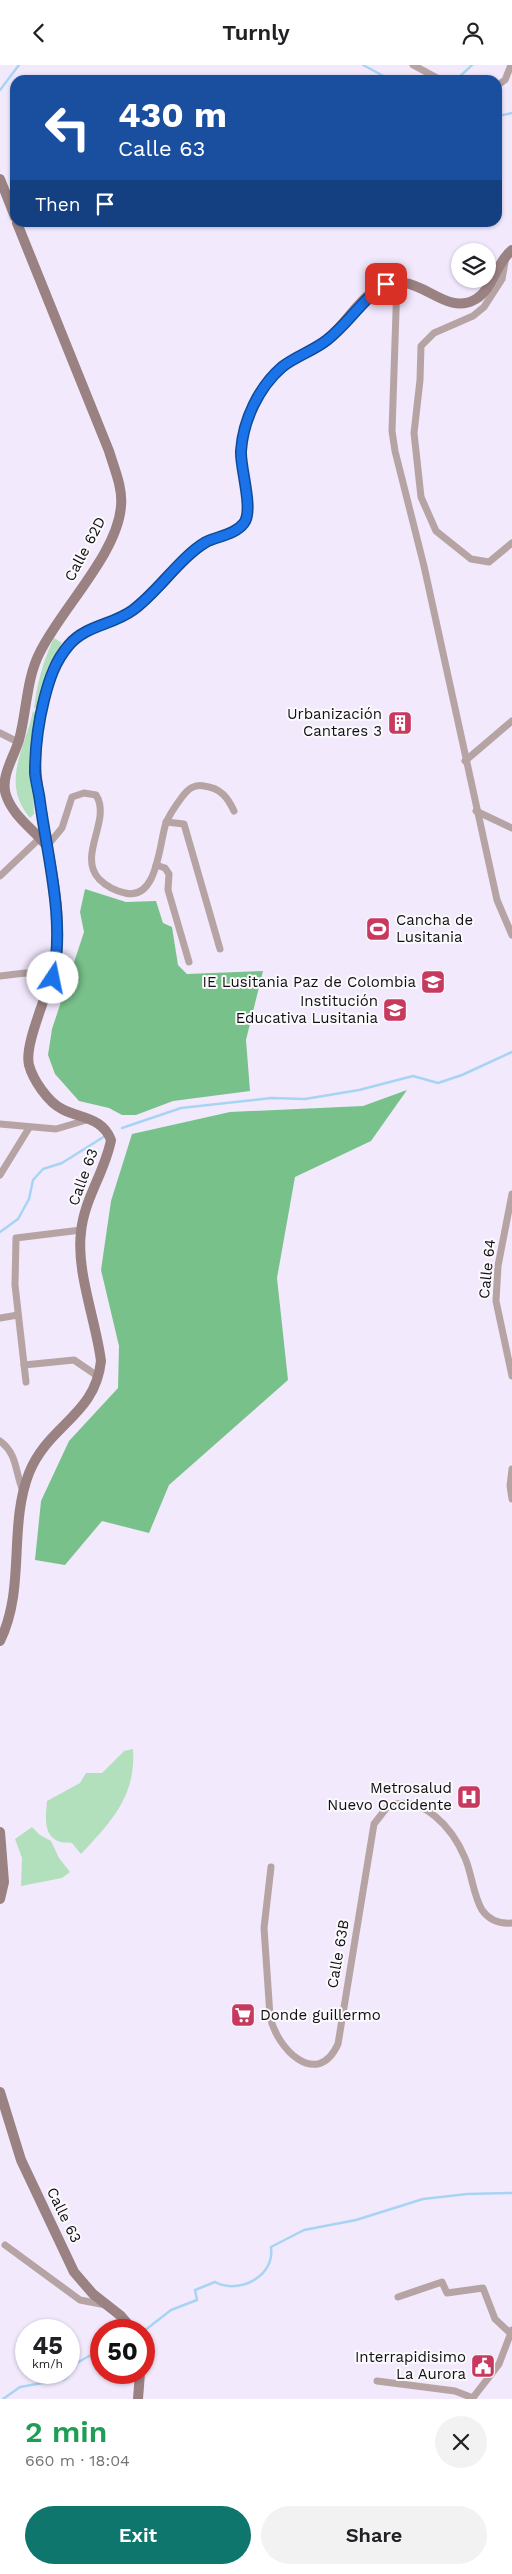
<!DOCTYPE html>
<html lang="en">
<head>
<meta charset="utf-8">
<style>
	:root { --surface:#fff; --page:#f2f2f2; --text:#202124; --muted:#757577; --accent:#0f766e }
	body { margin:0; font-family:"Work Sans",sans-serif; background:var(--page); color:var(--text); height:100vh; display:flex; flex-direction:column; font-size:19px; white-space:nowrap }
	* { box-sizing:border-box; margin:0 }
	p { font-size:16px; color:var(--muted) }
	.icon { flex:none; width:28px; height:28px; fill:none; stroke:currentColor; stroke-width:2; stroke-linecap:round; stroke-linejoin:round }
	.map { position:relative; height:2334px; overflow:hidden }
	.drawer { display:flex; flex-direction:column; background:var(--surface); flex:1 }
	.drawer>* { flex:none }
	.banner { position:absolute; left:10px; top:10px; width:492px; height:152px; border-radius:15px; box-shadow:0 1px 4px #0004; background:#1a4fa0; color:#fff; overflow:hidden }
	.controls { position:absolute; left:451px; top:178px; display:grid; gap:10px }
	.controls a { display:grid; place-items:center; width:45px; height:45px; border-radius:50%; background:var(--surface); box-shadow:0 1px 4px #0004; font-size:25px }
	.speed { position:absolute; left:15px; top:2254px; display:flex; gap:10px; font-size:25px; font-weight:700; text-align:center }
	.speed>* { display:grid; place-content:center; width:65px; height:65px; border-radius:50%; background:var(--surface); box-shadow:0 1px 4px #0004; line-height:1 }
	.speed small { font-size:12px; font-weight:400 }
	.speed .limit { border:8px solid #d22; background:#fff; color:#111 }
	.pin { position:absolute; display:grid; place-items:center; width:42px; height:42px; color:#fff; margin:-21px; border-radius:10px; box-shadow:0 2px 8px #0006 }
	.me { position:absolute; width:55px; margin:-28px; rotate:11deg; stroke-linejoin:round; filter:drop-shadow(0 0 4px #0008) }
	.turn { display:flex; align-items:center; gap:18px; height:105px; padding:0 25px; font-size:22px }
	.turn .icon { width:65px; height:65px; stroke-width:2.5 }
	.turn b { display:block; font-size:35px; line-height:42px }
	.then { display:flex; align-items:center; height:48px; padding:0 25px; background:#0003; gap:10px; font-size:19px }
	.round { display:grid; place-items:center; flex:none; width:52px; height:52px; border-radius:26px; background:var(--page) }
	.overview { display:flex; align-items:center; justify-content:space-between; height:85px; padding:0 25px }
	h1 { font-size:30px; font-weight:600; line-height:38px; color:#1e9e55 }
	.action { display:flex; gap:10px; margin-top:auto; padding:10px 25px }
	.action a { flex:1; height:58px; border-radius:30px; background:var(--accent); color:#fff; font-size:20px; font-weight:600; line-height:58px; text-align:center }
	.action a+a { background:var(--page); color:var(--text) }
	header { display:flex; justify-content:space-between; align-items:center; height:65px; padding:0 25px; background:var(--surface); font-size:22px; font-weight:600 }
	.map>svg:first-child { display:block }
	.green { fill:#b2e0bc }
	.forest { fill:#79c18b }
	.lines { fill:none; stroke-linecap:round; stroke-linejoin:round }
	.stream { stroke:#a8d4f3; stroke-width:2.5 }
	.minor { stroke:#b6a4a5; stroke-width:7 }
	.secondary { stroke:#9a8182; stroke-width:10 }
	.route-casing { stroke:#114b97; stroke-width:12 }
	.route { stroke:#1a73e8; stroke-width:9 }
	.labels { text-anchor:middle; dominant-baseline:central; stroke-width:4; stroke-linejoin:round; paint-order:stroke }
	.street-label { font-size:15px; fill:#130d18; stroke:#fafafa }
	.poi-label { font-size:15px; fill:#130d18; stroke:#fafafa; text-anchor:end }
</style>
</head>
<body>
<header><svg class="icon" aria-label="back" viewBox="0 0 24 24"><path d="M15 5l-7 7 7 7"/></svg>Turnly<svg class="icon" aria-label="person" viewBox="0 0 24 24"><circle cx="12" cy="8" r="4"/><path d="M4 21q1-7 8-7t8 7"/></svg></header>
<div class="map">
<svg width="512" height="2334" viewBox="0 0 512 2334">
	<rect width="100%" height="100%" fill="#f2e9fd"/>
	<!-- green -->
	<g class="green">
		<path d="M54 573 62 578 47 604 37 641 34 644C37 618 43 596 54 573Z"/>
		<path d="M33 646 37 649 32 679 34 749 30 753C0 718 25 684 33 646Z"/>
		<path d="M133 1684C136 1731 112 1756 81 1789L72 1778C68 1777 64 1778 61 1777 42 1772 46 1750 47 1736L80 1718 86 1708H102L124 1686Z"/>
		<polygon points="32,1762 40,1770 51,1776 59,1793 70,1807 62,1813 21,1821 22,1793 15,1774"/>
	</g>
	<!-- forest -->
	<g class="forest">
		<polygon points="85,824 126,837 156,836 163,858 172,862 178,900 187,909 263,906 246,975 250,1026 173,1036 136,1050 122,1050 109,1043 79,1036 55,1009 48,990 52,964 84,867 80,847"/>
		<polygon points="407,1025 371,1076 295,1112 277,1213 288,1315 169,1420 149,1468 102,1456 65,1500 35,1495 41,1436 69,1376 118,1323 119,1281 101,1205 111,1136 132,1069 230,1047 363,1041"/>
	</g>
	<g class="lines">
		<!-- stream -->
		<g class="stream">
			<polyline points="363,0 391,15"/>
			<polyline points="456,15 472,0"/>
			<polyline points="0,25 19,0"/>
			<polyline points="498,51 512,48"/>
			<polyline points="122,1063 181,1043 271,1033 305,1034 359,1025 413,1011 438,1018 462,1010 512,987"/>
			<polyline points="0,1167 18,1154 29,1134 33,1115 43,1104 62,1098 105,1071"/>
			<polyline points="271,2182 304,2165 356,2155 423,2134 467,2129 512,2128"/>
			<path d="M144 2266 171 2245 197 2235 195 2225 215 2217C239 2230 275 2211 271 2183"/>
			<polyline points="3,2334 20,2322 65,2314 77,2298 101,2284"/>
		</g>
		<!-- minor -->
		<g class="minor">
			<polyline points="413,0 441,15"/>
			<polyline points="498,20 505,15 511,0"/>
			<polyline points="506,192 502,214 484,242 473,251 434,268 421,281 420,315 414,368 421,432 436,466 471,494 489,497 512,478"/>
			<polyline points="397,217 392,366 395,386 424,501 497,835 512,870"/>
			<polyline points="0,668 18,677"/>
			<polyline points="465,696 512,656"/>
			<polyline points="476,746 512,763"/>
			<polyline points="166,757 184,759 220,884"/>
			<path d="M47 781 62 763 72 732 84 728 96 730C112 755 77 790 99 814 106 821 116 826 125 828 158 836 159 778 166 758 170 748 176 740 182 732 188 724 194 719 204 721 221 723 228 733 234 746"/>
			<polyline points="156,800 165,803 169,809 168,825 189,897"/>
			<polyline points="0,811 40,773"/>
			<polyline points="0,911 25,908 53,913"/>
			<polyline points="0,1059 56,1064 90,1054"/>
			<polyline points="0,1110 29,1063"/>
			<polyline points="512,1129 498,1201 496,1236 512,1311"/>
			<polyline points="0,1253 18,1250"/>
			<polyline points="24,1300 74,1295 99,1312"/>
			<polyline points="26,1317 15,1220 16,1173 81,1165"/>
			<path d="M0 1376C18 1389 15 1408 23 1426"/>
			<polyline points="512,1404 510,1421 512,1434"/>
			<path d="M271 1802 264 1863 270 1951C276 1983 317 2025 338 1979L374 1759 388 1741C423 1728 453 1764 465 1793 472 1809 473 1830 482 1845 489 1855 500 1859 512 1858"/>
			<polyline points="5,2180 80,2235 106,2240"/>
			<polyline points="398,2232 442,2217 447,2228 483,2223 495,2254 510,2268"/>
			<polyline points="377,2316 455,2326 473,2333"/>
			<polyline points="472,2334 499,2299 512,2265"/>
		</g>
		<!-- secondary -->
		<g class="secondary">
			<polyline points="0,114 15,152"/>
			<path d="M17 158 109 386C114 403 123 423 121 441 118 488 61 544 40 587 26 614 27 646 19 675 14 692 0 712 6 730 13 751 32 763 46 780"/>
			<path d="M0 1576C26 1523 8 1462 29 1408 49 1359 95 1351 101 1296 96 1256 76 1207 81 1167 84 1134 105 1107 111 1075 102 1052 81 1054 62 1044 48 1037 33 1015 29 1000 23 975 56 916 58 881 62 792 17 718 46 625 52 607 58 591 72 577 89 560 113 559 132 546 159 528 177 497 204 479 217 471 238 470 246 455 253 441 239 401 241 382 245 353 259 320 283 302 298 290 316 285 330 272 345 258 356 240 372 227 416 195 440 255 476 234 493 224 496 198 512 185"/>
			<polyline points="0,1767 4,1817 0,1834"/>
			<polyline points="0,2027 21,2095 74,2207 93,2229 121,2251 133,2265"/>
			<polyline points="138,2334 140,2308"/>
		</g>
	</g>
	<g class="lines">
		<defs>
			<path id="route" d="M53 913C65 855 48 795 40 737 39 727 36 718 35 708 35 683 38 659 44 635 49 615 55 596 69 580 86 560 113 560 133 545 158 527 180 492 206 477 218 471 235 470 244 458 254 445 240 403 241 386 243 355 259 322 282 302 296 291 313 286 327 275 349 258 362 234 386 219"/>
		</defs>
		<!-- route casing -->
		<use href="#route" class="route-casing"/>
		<!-- route -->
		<use href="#route" class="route"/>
	</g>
	<!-- icons -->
	<defs>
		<symbol id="building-square" viewBox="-11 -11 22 22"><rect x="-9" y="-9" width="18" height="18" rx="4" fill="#c83960" stroke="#fafafa"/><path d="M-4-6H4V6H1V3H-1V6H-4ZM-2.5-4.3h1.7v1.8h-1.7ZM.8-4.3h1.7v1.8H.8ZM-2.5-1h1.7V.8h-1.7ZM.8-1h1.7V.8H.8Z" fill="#fff"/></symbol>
		<symbol id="stadium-square" viewBox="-11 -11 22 22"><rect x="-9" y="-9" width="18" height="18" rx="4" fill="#c83960" stroke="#fafafa"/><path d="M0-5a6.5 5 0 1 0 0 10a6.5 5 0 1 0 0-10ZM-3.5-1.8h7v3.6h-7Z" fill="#fff"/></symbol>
		<symbol id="school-square" viewBox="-11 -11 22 22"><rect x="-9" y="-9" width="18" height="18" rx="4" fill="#c83960" stroke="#fafafa"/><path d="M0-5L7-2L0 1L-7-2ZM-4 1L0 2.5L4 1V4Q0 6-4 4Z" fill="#fff"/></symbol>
		<symbol id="hospital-square" viewBox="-11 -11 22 22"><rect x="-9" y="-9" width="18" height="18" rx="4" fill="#c83960" stroke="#fafafa"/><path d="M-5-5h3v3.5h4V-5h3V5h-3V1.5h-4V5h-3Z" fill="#fff"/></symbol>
		<symbol id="supermarket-square" viewBox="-11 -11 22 22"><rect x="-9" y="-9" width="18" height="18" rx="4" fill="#c83960" stroke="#fafafa"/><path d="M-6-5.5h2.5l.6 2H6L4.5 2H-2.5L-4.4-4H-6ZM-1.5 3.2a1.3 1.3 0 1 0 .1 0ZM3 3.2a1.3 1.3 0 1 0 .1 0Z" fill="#fff"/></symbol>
		<symbol id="civic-square" viewBox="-11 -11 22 22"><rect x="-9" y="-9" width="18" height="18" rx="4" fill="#c83960" stroke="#fafafa"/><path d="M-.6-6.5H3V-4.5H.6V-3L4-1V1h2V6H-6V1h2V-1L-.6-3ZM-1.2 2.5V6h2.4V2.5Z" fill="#fff"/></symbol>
	</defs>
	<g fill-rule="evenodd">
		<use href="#building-square" x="386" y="644" width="28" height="28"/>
		<use href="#stadium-square" x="364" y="850" width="28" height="28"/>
		<use href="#school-square" x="419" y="903" width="28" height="28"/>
		<use href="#school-square" x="381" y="931" width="28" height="28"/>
		<use href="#hospital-square" x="455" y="1718" width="28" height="28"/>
		<use href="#supermarket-square" x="229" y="1936" width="28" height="28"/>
		<use href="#civic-square" x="469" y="2287" width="28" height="28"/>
	</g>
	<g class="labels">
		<!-- street labels -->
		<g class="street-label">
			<text transform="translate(85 484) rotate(-62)">Calle 62D</text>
			<text transform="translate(83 1112) rotate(-70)">Calle 63</text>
			<text transform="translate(487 1204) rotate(-84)">Calle 64</text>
			<text transform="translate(338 1889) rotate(-80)">Calle 63B</text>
			<text transform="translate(64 2150) rotate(64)">Calle 63</text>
		</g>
		<!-- poi labels -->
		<g class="poi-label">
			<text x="382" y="649">Urbanización<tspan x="382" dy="17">Cantares 3</tspan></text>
			<text x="396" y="855" text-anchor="start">Cancha de<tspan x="396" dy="17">Lusitania</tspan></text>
			<text x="416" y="917">IE Lusitania Paz de Colombia</text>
			<text x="378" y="936">Institución<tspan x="378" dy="17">Educativa Lusitania</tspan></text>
			<text x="452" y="1723">Metrosalud<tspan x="452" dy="17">Nuevo Occidente</tspan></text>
			<text x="260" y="1950" text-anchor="start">Donde guillermo</text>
			<text x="466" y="2292">Interrapidisimo<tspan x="466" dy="17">La Aurora</tspan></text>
		</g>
	</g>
</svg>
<div class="controls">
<a><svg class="icon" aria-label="layers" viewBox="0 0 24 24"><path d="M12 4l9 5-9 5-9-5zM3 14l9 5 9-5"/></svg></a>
</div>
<div class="speed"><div>45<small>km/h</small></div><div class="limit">50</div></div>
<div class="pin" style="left:386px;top:219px;background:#d93025"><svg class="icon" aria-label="arrive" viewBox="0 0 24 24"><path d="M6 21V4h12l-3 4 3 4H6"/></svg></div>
<svg class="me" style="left:53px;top:913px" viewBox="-20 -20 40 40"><circle r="19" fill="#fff"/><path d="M0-13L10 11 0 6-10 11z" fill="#1a73e8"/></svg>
<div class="banner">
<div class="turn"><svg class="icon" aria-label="left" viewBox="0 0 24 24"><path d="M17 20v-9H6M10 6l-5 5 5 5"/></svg><div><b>430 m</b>Calle 63</div></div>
<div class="then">Then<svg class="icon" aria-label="arrive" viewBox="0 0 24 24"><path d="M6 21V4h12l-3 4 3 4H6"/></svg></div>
</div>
</div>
<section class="drawer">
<div class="overview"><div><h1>2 min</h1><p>660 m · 18:04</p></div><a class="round"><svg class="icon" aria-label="close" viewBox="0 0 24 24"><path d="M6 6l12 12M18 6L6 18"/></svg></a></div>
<div class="action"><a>Exit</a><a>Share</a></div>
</section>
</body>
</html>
